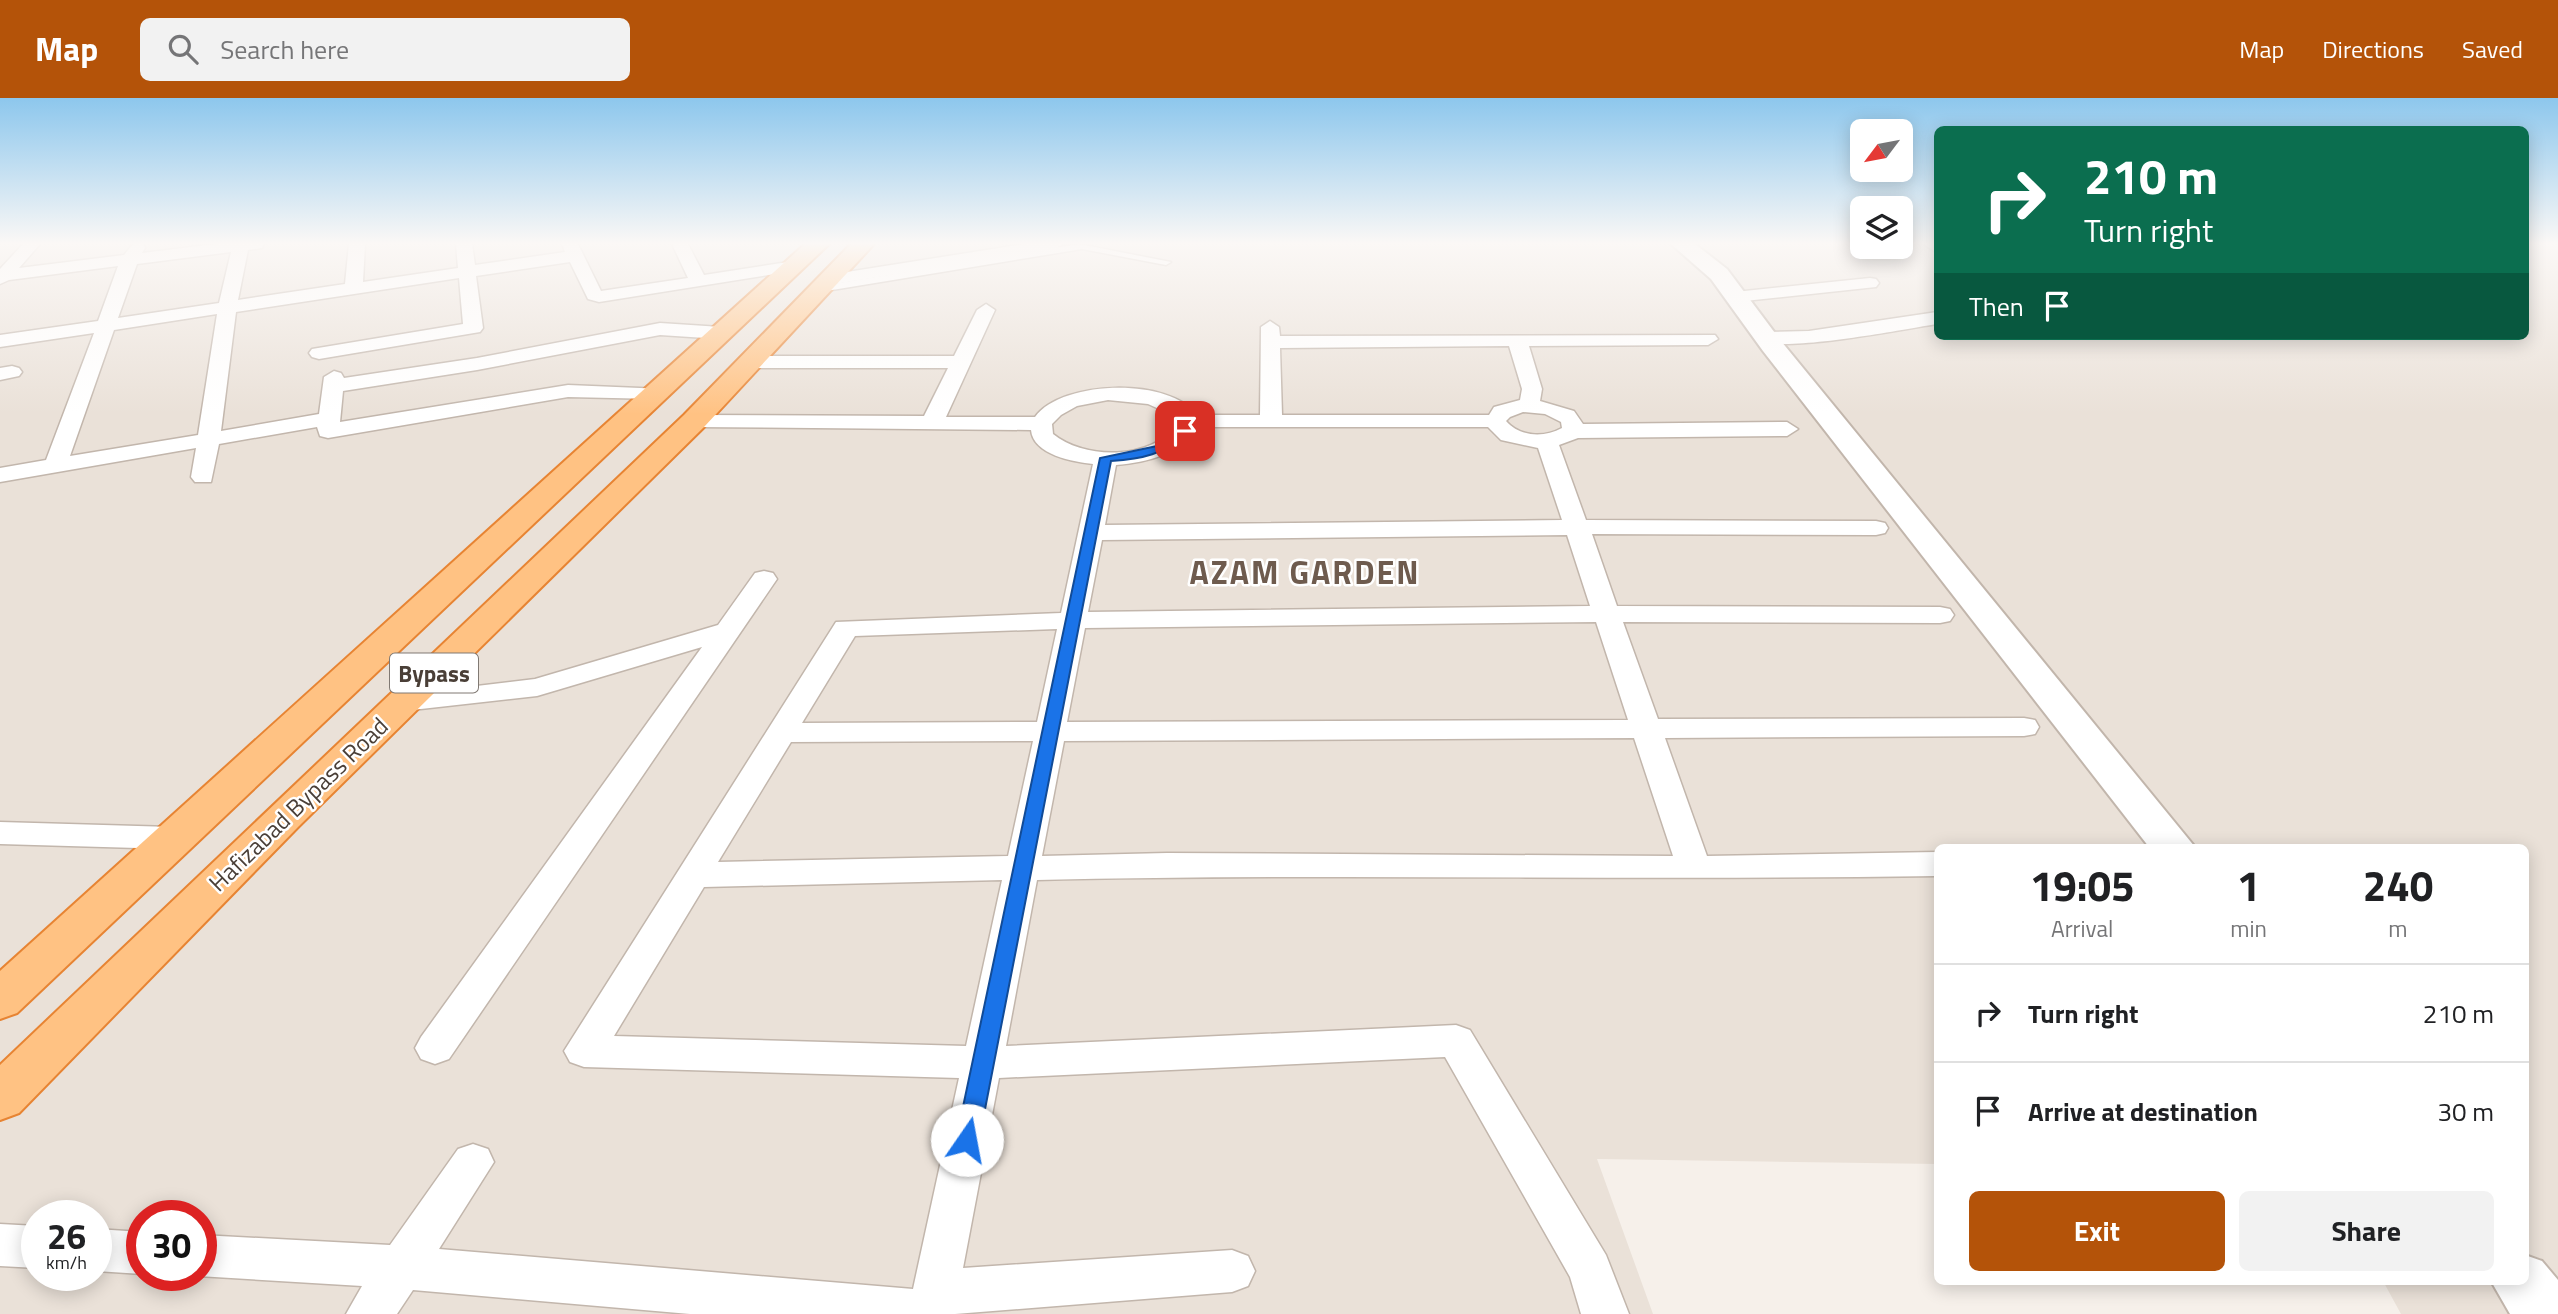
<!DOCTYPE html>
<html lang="en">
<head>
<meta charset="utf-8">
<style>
	:root { --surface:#fff; --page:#f2f2f2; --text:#202124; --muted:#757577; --line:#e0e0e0; --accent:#b45309 }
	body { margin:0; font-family:"Titillium Web",sans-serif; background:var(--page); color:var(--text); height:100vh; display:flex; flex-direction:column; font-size:26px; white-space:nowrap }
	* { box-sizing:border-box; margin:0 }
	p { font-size:23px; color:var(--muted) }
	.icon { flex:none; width:38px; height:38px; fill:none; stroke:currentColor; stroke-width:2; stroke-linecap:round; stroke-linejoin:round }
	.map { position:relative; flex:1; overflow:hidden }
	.sheet { position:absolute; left:1934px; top:746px; width:595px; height:441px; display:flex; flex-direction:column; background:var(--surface); border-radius:10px; box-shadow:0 4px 18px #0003 }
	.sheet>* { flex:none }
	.hud { position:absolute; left:1934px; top:28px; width:595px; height:214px; border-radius:10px; box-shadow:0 4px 18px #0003; background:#0b6e4f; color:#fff; overflow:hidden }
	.needle { width:46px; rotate:238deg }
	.buttons { position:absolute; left:1850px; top:21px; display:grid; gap:14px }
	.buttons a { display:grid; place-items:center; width:63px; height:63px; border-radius:10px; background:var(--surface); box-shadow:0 4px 18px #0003; font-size:35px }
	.speed { position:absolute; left:21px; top:1102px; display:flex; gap:14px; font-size:35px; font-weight:700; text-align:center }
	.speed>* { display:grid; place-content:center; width:91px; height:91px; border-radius:50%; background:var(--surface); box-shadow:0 4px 18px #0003; line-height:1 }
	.speed small { font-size:18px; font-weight:400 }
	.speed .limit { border:10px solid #d22; background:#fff; color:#111 }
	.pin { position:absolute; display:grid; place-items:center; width:60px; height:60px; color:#fff; margin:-30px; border-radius:14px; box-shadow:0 4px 10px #0006 }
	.me { position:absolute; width:77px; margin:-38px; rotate:12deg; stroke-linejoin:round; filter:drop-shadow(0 0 5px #0008) }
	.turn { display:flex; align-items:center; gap:24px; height:147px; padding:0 35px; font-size:32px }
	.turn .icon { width:91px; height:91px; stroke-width:2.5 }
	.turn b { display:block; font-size:49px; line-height:60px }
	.then { display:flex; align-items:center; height:66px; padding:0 35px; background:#0003; gap:14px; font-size:26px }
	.eta { display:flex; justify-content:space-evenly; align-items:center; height:119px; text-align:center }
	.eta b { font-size:42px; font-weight:700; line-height:49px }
	.action { display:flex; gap:14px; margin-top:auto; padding:14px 35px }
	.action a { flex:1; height:80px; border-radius:10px; background:var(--accent); color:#fff; font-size:28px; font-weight:700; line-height:80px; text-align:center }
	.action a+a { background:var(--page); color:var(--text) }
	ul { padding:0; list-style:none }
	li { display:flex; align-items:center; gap:21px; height:98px; padding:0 35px; border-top:2px solid var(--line) }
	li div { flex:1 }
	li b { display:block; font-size:26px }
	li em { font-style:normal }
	header { display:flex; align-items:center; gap:42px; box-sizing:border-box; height:98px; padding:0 35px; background:var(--accent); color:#fff }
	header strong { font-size:33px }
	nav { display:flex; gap:38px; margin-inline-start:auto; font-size:24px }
	.search { width:490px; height:63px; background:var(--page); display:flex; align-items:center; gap:18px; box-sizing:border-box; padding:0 24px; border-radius:10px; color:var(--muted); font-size:26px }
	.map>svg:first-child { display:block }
	.residential { fill:#eae1d8; fill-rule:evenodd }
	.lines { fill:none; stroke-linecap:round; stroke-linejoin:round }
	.service-casing { stroke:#c2b6ac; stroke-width:3 }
	.minor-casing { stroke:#c2b6ac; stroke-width:3 }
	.tertiary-casing { stroke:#c2b6ac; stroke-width:4 }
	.trunk-casing { stroke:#e78433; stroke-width:4 }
	.service { fill:#fff; fill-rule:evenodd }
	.minor { fill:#fff; fill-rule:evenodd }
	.tertiary { fill:#fff; fill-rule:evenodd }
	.trunk { fill:#ffc283; fill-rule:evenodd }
	.route { fill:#1a73e8; stroke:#114b97; stroke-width:2 }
	.labels { text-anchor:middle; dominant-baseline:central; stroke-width:5; stroke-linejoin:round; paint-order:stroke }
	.shield { fill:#fff; stroke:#807973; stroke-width:2 }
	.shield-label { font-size:23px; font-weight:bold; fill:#4a3f37 }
	.street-label { font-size:24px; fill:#4a3f37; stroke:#fff }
	.district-label { font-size:32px; font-weight:bold; letter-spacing:2px; fill:#6e5b4e; stroke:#fff }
</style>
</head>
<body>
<header>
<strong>Map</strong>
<div class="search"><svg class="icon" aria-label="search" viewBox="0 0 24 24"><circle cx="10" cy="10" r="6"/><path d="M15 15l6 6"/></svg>Search here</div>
<nav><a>Map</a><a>Directions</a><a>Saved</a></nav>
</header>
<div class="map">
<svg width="2558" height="1216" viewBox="0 0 2558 1216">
	<rect width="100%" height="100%" fill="#f6f0ea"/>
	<!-- residential -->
	<path class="residential" d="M0 146H1862V149H1900L1901 146H1937V238H2525V146H2558V1216H2401L2383 1183H2525V749H1937V1066L1597 1061 1653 1216H0ZM37 1118H96V1178H37ZM142 1118H201V1178H142Z"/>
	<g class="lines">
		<defs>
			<polygon id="service" points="1079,146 1171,164 1166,167 1082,151 820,194 815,191 820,188"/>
			<g id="minor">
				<path d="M23 146H40L19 170 124 157 133 146H143L145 150 142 155 216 146H264L262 150 248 152 238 202 345 186 349 146H365L363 184 458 170 456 146H472L475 167 565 154 562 146H578L601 193 688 180 672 146H688L704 177 794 163 803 168 794 173 599 204 588 201 570 164 476 178 483 230 480 234 319 261 312 259 309 255 312 251 463 226 459 180 236 214 221 333 319 316 324 279 334 273 341 275 344 280 477 260 660 225 721 229 731 235 721 241 660 237 477 272 343 293 340 324 568 287 664 291 667 295 657 301 568 299 328 340 320 338 317 329 219 346 211 384H195L191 379 196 350 0 384V370L46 362 94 235 0 249V237L98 223 118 168 9 182 0 186V171ZM231 154 219 205 118 220 137 166ZM217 216 198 337 70 358 114 232Z"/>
				<polygon points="1024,146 1063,146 1055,151 828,187 819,182 828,177"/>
				<polygon points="1924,146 1937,146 1937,155"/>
				<polygon points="1870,180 1876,181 1879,185 1876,189 1735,204 1726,199 1735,194"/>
				<path d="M986 206 995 212 946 319H1035C1062 282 1169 279 1197 317H1260L1261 229 1270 223 1279 229 1280 238 1715 237 1718 241 1708 247 1529 248 1542 291 1540 303 1574 313 1583 326 1787 324 1798 331 1787 338 1578 340 1559 347 1586 422 1876 423 1885 425 1888 430 1885 435 1876 437 1592 436 1617 508 1940 509 1950 511 1954 517 1950 523 1940 525 1623 524 1658 621 2024 620 2035 622 2039 629 2035 636 2024 638 1665 640 1707 758 1937 754V778C1637 783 1337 775 1037 782L1006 948 1456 927 1470 932 1606 1157 1629 1216H1581L1570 1179 1445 959 999 980 963 1170 1232 1152 1248 1158 1255 1173 1248 1188 1232 1194 955 1216H690L413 1192 397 1216H346L362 1188 198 1178H201V1137L390 1147 458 1051 473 1046 488 1051 494 1064 439 1151 913 1191 959 980 584 969 570 964 564 953 836 524 1061 515 1093 366C1074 364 1033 357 1031 332L694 329 683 323 694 317 924 318 948 270H750L740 264 750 258H954L977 212ZM1509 248 1522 291 1520 302 1494 309 1489 317H1282L1280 250ZM1108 302 1148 306 1177 319V327C1151 362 1085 362 1053 336L1052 326 1061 317 1077 308ZM1523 314 1545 316 1561 324 1562 330C1544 340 1520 339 1506 323L1510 319ZM1198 329H1488L1501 342 1538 350 1562 422 1105 427 1116 367C1149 364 1178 357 1198 329ZM1567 437 1590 508 1088 514 1102 442ZM1596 524 1628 622 1067 624 1085 530ZM1057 531 1037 624 802 625 855 538ZM1634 640 1673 758 1167 755 1042 758 1064 643ZM1033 643 1008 758 718 764 791 644ZM1002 782 966 948 614 938 704 789Z"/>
				<path d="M1937 214V226C1910 230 1770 258 1756 240L1766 234 1809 233Z"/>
				<polygon points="12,268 19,270 22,274 19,278 0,282 0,270"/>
				<polygon points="764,473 773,475 777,481 449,961 435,966 421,961 415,950 421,939 702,549 537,598 403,613 393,610 388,604 393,598 535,581 718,527 755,475"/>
				<polygon points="0,724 172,729 184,732 189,740 184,748 172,751 0,746"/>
				<polygon points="0,1126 37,1128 37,1170 0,1168"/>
				<polygon points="96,1131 142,1134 142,1176 96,1173"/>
			</g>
			<g id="tertiary">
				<polygon points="1671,146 1695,146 1727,171 1781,243 2195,749 2149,749 1763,253 1711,181"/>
				<polygon points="2525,1157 2542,1163 2558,1182 2558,1216 2510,1216 2491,1183 2525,1183"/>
			</g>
			<g id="trunk">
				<polygon points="805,146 829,146 17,915 0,921 0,873"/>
				<polygon points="851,146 874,146 704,329 298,729 19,1015 0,1022 0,967 684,317"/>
			</g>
		</defs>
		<!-- service casing -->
		<use href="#service" class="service-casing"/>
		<!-- minor casing -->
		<use href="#minor" class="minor-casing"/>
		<!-- tertiary casing -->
		<use href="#tertiary" class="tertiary-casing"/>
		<!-- trunk casing -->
		<use href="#trunk" class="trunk-casing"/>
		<!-- service -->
		<use href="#service" class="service"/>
		<!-- minor -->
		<use href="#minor" class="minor"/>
		<!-- tertiary -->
		<use href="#tertiary" class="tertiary"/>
		<!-- trunk -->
		<use href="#trunk" class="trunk"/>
	</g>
	<!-- sky -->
	<linearGradient id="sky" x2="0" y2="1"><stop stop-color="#8dc7ed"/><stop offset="0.46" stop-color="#fbf8f6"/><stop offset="1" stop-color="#fbf8f6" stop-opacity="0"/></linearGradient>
	<rect width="2558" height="316" fill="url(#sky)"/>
	<!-- route -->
	<path class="route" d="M1185 330 1191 333 1189 336C1162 356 1144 361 1111 363L979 1042 975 1048 967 1051 959 1048 956 1042 1100 360 1157 348Z"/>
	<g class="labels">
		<!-- shield labels -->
		<rect class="shield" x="390" y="555.5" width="88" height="39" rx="5"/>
		<g class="shield-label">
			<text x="434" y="575">Bypass</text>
		</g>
		<!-- street labels -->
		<g class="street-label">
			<text transform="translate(298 706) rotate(-44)">Hafizabad Bypass Road</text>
		</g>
		<!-- district labels -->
		<g class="district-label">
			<text x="1305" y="474">AZAM GARDEN</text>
		</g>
	</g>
</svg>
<div class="buttons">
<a><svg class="needle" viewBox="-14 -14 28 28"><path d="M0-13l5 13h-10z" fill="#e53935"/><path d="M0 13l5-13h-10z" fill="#757577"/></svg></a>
<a><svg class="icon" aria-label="layers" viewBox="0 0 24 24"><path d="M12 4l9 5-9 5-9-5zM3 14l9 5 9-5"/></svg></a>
</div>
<div class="speed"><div>26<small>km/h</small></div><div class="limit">30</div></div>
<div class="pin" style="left:1185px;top:333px;background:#d93025"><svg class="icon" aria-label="arrive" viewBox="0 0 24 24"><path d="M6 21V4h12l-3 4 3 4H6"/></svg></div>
<svg class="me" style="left:967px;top:1042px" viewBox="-20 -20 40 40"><circle r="19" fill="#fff"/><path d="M0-13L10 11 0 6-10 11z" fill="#1a73e8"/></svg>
<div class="hud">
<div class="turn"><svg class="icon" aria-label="right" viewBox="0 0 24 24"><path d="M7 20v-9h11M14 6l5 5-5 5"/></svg><div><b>210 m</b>Turn right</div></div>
<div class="then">Then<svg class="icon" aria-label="arrive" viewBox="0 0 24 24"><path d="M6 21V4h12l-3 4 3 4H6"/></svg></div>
</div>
<section class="sheet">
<div class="eta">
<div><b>19:05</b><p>Arrival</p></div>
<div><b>1</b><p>min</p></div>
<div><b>240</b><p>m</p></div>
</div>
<ul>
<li><svg class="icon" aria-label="right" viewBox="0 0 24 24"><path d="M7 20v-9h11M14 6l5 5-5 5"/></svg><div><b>Turn right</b></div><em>210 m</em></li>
<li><svg class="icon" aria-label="arrive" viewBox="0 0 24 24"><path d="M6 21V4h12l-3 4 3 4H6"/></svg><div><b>Arrive at destination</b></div><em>30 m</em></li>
</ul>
<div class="action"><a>Exit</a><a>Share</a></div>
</section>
</div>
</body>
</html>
